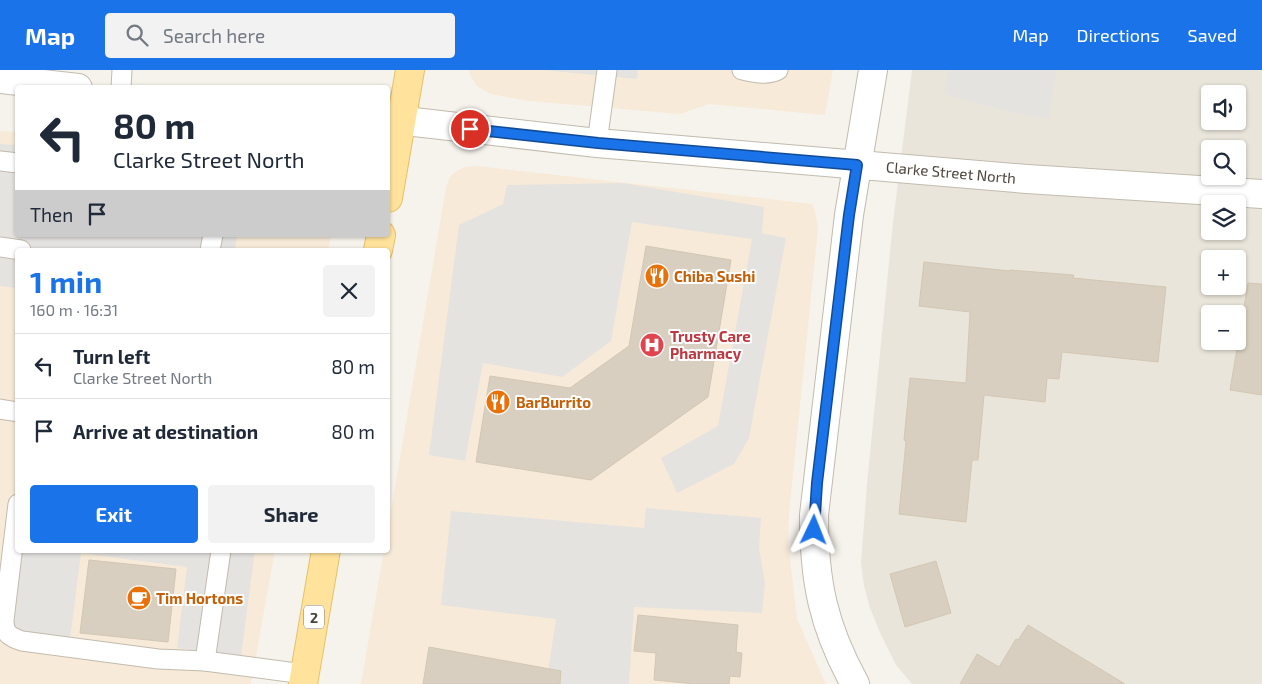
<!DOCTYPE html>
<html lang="en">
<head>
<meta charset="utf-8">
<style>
	:root { --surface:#fff; --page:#f2f2f3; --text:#1f2937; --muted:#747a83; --line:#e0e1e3; --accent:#1a73e8 }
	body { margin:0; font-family:"Exo 2",sans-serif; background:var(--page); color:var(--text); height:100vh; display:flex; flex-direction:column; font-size:19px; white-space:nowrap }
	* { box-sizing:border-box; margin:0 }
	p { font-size:16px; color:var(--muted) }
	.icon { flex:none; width:28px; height:28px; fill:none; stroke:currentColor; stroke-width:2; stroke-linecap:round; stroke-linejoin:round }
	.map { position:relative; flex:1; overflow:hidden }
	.details { position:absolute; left:15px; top:178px; width:375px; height:305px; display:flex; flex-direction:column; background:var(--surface); border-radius:5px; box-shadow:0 1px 4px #0004 }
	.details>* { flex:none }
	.guide { position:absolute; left:15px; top:15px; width:375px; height:152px; border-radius:5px; box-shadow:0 1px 4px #0004; background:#fff; color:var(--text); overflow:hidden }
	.tools { position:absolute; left:1201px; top:15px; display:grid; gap:10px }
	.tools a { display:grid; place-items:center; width:45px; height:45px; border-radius:5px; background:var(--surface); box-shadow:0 1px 4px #0004; font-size:25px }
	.pin { position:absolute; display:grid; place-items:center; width:42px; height:42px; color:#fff; margin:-21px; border:2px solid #fff; border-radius:50%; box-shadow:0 1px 5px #0007 }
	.me { position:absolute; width:55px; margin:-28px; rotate:2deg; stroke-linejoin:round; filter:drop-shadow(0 0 4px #0008) }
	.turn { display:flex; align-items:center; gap:18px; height:105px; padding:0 15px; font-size:22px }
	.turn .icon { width:65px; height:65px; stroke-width:2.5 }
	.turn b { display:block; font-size:35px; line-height:42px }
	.then { display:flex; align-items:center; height:48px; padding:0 15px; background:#0003; gap:10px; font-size:19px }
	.round { display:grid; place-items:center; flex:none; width:52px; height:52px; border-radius:5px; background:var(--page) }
	.headline { display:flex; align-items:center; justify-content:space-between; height:85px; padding:0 15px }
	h1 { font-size:30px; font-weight:700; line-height:38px; color:var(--accent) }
	.cta { display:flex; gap:10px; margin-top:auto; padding:10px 15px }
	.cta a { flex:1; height:58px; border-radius:5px; background:var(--accent); color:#fff; font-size:20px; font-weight:700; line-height:58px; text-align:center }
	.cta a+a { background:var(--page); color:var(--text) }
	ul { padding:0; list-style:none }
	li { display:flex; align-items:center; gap:15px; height:65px; padding:0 15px; border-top:1px solid var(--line) }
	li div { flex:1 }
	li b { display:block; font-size:19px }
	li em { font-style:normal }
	header { display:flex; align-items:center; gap:30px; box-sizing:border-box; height:70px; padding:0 25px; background:var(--accent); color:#fff }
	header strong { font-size:24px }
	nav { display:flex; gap:28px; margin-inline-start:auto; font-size:18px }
	.search { width:350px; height:45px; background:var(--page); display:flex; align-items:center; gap:12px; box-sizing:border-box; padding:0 18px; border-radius:5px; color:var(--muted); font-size:19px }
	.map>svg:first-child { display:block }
	.residential { fill:#eae5da; fill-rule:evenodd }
	.commercial { fill:#f7ead8 }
	.parking { fill:#e5e3e0 }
	.building { fill:#d8cfc1; stroke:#d3c7b4 }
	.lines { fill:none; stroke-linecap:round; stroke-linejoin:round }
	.service-casing { stroke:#c2bbae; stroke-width:21 }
	.minor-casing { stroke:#c2bbae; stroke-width:30 }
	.primary-casing { stroke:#e6c16a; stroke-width:30 }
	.service { stroke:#fff; stroke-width:19 }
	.minor { stroke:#fff; stroke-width:28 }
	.primary { stroke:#ffe39c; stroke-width:28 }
	.route-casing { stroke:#114b97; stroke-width:12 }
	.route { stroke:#1a73e8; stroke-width:9 }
	.labels { text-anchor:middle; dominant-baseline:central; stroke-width:4; stroke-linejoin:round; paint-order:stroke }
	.shield { fill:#fff; stroke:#817c74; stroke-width:1 }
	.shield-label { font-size:14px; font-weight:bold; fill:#4b4439 }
	.street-label { font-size:15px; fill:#4b4439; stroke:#fff }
	.food-label { font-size:15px; font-weight:bold; fill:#c56008; stroke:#fff; text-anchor:start }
	.health-label { font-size:15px; font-weight:bold; fill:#be3a42; stroke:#fff; text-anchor:start }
</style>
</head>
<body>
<header>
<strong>Map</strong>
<div class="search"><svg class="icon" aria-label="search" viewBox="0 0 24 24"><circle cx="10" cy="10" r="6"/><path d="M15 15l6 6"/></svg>Search here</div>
<nav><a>Map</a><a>Directions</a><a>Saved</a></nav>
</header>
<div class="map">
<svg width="1262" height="614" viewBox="0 0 1262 614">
	<rect width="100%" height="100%" fill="#f6f3ec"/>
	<!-- residential -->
	<path class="residential" d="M912 0H1262V614H912L896 595 881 565 870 538 864 516 861 493 867 414 893 152ZM1210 24H1238V51H1210ZM1210 79H1238V106H1210ZM1210 134H1238V161H1210ZM1210 189H1238V216H1210ZM1210 244H1238V271H1210Z"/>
	<!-- commercial -->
	<g class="commercial">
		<polygon points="469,0 833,0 825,45 709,34 680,44 529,31 490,24 477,16 471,7"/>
		<polygon points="0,61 17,62 18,165 331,165 328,180 18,180 18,480 275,480 251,614 0,614"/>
		<polygon points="478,96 812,134 815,141 818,159 789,443 788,471 797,549 826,614 361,614 384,480 388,480 388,458 446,118 449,108 455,102 465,97"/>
	</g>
	<!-- parking -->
	<g class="parking">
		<polygon points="543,0 638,0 637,9"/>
		<polygon points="948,0 1057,0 1048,49 1014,43 944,24"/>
		<polygon points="0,74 17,75 18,165 237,165 235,180 18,180 17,218 0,216"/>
		<polygon points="623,113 764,137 762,163 786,168 749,368 734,394 677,423 661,388 718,356 752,169 632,152 611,271 562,307 483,293 465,391 429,385 459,155 503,134 507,115"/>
		<polygon points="646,438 761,448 759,478 765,513 762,543 634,537 629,614 546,614 556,549 441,535 451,441 644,458"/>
		<polygon points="20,480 255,480 241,586 177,578 187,497 81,483 70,569 10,562"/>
	</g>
	<!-- building -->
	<g class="building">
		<polygon points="646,176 731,190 708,327 591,410 476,392 490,306 570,318 629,276"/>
		<polygon points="924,192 1010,201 1010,200 1074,205 1073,208 1166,217 1158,292 1062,282 1059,309 1047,308 1045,332 984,325 978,390 972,390 966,452 899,444 906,371 904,370 910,308 966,313 970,242 919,236"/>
		<polygon points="1248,213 1262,214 1262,325 1230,320"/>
		<polygon points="89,490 176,499 168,572 80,563"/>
		<polygon points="936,491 951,543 905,557 890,504"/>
		<polygon points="638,545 738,555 736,582 742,583 740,607 730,606 729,614 695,614 654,610 656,583 634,581"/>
		<polygon points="1028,555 1125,614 960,614 977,584 999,597 1016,569 1018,570"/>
		<polygon points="429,577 561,601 560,614 423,614"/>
	</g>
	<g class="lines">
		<defs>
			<g id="service">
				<path d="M742 0C753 2 767 6 778 0"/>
				<polyline points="121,18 122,0"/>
				<polyline points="597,73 607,0"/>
				<polyline points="0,91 18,93"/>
				<polyline points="0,177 21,180"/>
				<polyline points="210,180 213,165"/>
				<polyline points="0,339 18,342"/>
				<path d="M18 434 4 550C4 564 10 567 22 571L158 589 205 591"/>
				<polyline points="221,480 205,591 304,604"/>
			</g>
			<g id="minor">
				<polyline points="0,9 78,18"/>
				<polyline points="388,49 597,73 1027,109 1262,124"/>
				<path d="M855 614C823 556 814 511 814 445L849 145 873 0"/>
			</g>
			<g id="primary">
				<polyline points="388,128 410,0"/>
				<polyline points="378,180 381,165"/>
				<polyline points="303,614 326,480"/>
			</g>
		</defs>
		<!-- service casing -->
		<use href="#service" class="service-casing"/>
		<!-- minor casing -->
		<use href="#minor" class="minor-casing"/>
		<!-- primary casing -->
		<use href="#primary" class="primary-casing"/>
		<!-- service -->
		<use href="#service" class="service"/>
		<!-- minor -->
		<use href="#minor" class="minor"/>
		<!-- primary -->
		<use href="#primary" class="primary"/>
	</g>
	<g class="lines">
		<defs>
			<polyline id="route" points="470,59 598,73 857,95 849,145 817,413 814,460"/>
		</defs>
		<!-- route casing -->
		<use href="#route" class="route-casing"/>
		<!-- route -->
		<use href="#route" class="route"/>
	</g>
	<!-- icons -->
	<defs>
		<symbol id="restaurant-disc" viewBox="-11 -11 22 22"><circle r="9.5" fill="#e8710a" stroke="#fff"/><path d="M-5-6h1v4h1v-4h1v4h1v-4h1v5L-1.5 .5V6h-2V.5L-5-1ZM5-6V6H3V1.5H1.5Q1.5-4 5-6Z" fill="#fff"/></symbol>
		<symbol id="hospital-disc" viewBox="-11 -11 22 22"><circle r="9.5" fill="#e0444e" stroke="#fff"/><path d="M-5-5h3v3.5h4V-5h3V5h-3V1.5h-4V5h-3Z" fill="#fff"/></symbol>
		<symbol id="cafe-disc" viewBox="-11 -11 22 22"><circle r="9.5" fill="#e8710a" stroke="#fff"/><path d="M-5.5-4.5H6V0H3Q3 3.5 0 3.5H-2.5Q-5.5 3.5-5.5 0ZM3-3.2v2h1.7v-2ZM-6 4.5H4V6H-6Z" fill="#fff"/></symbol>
	</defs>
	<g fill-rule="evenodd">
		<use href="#restaurant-disc" x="643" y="192" width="28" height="28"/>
		<use href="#hospital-disc" x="638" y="261" width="28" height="28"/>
		<use href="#restaurant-disc" x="484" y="318" width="28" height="28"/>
		<use href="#cafe-disc" x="125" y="514" width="28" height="28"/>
	</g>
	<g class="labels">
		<!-- shield labels -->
		<rect class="shield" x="304" y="535.5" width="20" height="23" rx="4"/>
		<g class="shield-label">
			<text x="314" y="547">2</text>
		</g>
		<!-- street labels -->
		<g class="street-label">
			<text transform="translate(951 102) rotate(5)">Clarke Street North</text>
		</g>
		<!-- food labels -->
		<g class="food-label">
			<text x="674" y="206">Chiba Sushi</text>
			<text x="516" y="332">BarBurrito</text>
			<text x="156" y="528">Tim Hortons</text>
		</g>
		<!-- health labels -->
		<g class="health-label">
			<text x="670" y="266">Trusty Care<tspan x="670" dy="17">Pharmacy</tspan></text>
		</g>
	</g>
</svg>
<div class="tools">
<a><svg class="icon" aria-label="sound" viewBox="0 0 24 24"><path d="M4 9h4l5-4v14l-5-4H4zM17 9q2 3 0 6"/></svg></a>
<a><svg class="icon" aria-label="search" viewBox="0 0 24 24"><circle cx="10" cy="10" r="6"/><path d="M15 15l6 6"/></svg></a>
<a><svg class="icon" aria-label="layers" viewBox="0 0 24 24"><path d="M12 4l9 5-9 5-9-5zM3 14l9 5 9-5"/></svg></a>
<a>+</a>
<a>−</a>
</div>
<div class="pin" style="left:470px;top:59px;background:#d93025"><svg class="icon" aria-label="arrive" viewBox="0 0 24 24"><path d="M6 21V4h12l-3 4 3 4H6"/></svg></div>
<svg class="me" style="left:814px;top:460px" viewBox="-20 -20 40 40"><path d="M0-17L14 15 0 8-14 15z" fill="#1a73e8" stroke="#fff" stroke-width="4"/></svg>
<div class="guide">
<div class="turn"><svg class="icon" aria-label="left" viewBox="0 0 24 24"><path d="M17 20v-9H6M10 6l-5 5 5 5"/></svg><div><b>80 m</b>Clarke Street North</div></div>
<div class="then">Then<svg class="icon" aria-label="arrive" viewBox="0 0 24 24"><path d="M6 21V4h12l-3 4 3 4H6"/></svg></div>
</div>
<section class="details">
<div class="headline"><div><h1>1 min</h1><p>160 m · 16:31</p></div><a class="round"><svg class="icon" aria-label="close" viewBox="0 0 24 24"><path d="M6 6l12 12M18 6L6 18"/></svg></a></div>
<ul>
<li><svg class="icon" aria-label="left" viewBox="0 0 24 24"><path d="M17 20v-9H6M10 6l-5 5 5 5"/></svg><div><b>Turn left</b><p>Clarke Street North</p></div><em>80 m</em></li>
<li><svg class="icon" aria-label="arrive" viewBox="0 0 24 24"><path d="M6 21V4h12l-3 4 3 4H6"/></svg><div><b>Arrive at destination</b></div><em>80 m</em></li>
</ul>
<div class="cta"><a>Exit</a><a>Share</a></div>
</section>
</div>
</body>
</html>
